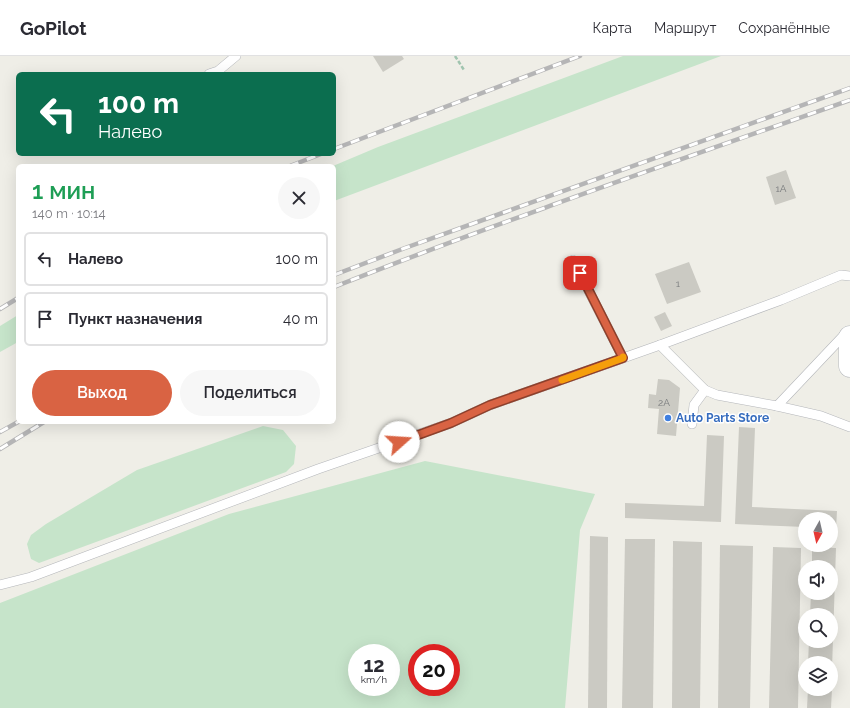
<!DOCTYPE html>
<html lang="ru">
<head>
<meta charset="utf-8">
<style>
	:root { --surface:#fff; --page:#f7f7f7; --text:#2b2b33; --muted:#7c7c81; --line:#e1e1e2; --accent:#d96343 }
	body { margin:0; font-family:Raleway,sans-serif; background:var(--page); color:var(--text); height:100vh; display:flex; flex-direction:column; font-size:15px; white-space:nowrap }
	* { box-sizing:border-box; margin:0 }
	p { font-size:13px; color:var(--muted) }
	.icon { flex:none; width:22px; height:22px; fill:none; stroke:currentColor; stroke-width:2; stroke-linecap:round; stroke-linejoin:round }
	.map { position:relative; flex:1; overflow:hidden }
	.drawer { position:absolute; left:16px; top:108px; width:320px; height:260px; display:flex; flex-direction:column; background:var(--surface); border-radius:6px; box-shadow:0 4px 16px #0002 }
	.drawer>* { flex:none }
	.banner { position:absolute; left:16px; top:16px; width:320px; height:84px; border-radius:6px; box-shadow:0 4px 16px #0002; background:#0b6e4f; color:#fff; overflow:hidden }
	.needle { width:26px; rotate:188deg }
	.tools { position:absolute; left:798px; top:456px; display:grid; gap:8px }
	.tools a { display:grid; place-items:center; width:40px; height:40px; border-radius:50%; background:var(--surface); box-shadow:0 4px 16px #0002; font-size:20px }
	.speed { position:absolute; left:348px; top:588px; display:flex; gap:8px; font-size:20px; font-weight:700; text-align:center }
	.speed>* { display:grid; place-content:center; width:52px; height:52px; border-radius:50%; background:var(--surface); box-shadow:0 4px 16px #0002; line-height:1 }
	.speed small { font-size:10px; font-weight:400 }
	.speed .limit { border:6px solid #d22; background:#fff; color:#111 }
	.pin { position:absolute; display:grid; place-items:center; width:34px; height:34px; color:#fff; margin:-17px; border-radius:8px; box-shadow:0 2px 6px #0006 }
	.me { position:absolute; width:44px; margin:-22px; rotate:71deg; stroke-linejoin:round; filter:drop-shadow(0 0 3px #0008) }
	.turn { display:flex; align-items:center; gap:14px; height:84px; padding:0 16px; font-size:18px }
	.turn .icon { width:52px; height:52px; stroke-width:2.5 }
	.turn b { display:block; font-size:28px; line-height:34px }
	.round { display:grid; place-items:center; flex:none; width:42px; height:42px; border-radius:21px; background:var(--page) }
	.headline { display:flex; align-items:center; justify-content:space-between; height:68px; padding:0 16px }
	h1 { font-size:24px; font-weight:600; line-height:30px; color:#1e9e55 }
	.primary-button { display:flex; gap:8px; margin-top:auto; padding:8px 16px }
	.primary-button a { flex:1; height:46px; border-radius:24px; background:var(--accent); color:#fff; font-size:16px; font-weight:600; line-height:46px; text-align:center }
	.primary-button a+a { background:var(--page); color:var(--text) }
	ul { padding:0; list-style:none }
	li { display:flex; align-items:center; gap:12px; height:54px; margin:0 8px 6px; padding:0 8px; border:2px solid var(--line); border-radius:6px }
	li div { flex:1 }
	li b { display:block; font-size:15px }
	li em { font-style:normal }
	header { display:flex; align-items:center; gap:24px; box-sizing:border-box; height:56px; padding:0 20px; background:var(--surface); border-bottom:1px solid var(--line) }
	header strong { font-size:19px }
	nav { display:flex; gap:22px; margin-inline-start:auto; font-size:14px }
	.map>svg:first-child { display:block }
	.green { fill:#c6e4ca; fill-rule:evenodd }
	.building { fill:#cbcac3 }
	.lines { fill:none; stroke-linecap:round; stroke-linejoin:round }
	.lane-casing { stroke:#b4b6ba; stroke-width:10 }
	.secondary-casing { stroke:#b5b8bd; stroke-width:23 }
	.path { stroke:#a0c4af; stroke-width:2.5; stroke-dasharray:4 2; stroke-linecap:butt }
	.lane { stroke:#fff; stroke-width:9 }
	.secondary { stroke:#fff; stroke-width:22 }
	.rail-casing { stroke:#b5b5b6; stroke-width:4.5 }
	.rail { stroke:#fff; stroke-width:3; stroke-dasharray:9; stroke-linecap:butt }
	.route-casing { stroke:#8d402c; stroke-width:10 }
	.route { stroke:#d96343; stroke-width:7 }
	.slow { stroke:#f59e0b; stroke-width:7 }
	.shop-dot { fill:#3f7fe0; stroke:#fff; stroke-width:1.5 }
	.labels { text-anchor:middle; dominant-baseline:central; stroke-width:3; stroke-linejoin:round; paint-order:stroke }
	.number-label { font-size:10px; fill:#797b7d }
	.shop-label { font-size:12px; font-weight:bold; fill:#366cbe; stroke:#fff; text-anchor:start }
</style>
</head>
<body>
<header>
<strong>GoPilot</strong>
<nav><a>Карта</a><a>Маршрут</a><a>Сохранённые</a></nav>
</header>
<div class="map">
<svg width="850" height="652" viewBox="0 0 850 652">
	<rect width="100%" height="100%" fill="#efeee7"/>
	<!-- green -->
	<g class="green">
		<polygon points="623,0 721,0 334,145 333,110 378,91"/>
		<polygon points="18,259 18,286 0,296 0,270"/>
		<polygon points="263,370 283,374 296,390 294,408 286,416 39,507 31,503 27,488 31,479 46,468 137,414"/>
		<path d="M425 405 595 438 580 474 565 652H0V547L229 458ZM357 597H391V631H357ZM417 597H451V631H417Z"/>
	</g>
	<!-- building -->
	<g class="building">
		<polygon points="373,0 402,0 404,3 383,16"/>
		<polygon points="786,114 796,142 775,149 766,121"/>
		<polygon points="689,206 701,236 667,248 655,218"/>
		<polygon points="665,256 672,270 661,275 654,261"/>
		<polygon points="658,323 669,324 680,332 676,380 657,378 659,353 648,352 649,338 656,339"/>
		<polygon points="739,371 755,372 752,451 837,455 836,473 831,472 831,463 805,463 805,471 735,468"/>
		<polygon points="707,379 724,380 721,466 625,462 625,447 704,450"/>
		<polygon points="590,480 608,481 607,652 588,652"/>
		<polygon points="625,483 655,483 653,652 622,652"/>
		<polygon points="673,485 702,486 700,652 672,652"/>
		<polygon points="720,489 753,490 750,652 718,652"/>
		<polygon points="773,491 801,492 798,652 769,652"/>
		<polygon points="812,491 836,492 832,613 831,613 831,607 808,607 809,585 831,585 831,559 810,559 811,537 831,537 831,511 812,511"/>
		<polygon points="808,633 832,633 831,652 807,652"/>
	</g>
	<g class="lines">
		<defs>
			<g id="lane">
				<polyline points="209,18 218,15 236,0"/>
				<polyline points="573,204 623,302"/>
				<polyline points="660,289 705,334 717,339 777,350 821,360 850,371"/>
				<polyline points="777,350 846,277"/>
				<polyline points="692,368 694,349 705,334"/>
				<polyline points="0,529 31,521 318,413 451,367 490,349 660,289 781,244 841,219 850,220"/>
			</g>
			<polyline id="secondary" points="850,281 850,310"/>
		</defs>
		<!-- lane casing -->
		<use href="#lane" class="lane-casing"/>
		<!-- secondary casing -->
		<use href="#secondary" class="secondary-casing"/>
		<!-- path -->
		<polyline class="path" points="455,0 464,14"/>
		<!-- lane -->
		<use href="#lane" class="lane"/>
		<!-- secondary -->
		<use href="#secondary" class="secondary"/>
		<defs>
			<g id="rail">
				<polyline points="334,93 580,0"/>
				<polyline points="290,110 321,98"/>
				<polyline points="334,219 405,192 850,32"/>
				<path d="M334 231C504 164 677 105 850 44"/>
				<polyline points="0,253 18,242"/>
				<polyline points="0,376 18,366"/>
				<polyline points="0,393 44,366"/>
			</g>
		</defs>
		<!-- rail casing -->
		<use href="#rail" class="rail-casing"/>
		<!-- rail -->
		<use href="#rail" class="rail"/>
	</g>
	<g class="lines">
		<defs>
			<polyline id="route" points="399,386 451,367 490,349 623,302 580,217"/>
		</defs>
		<!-- route casing -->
		<use href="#route" class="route-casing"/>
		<!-- route -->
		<use href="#route" class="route"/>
		<!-- slow -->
		<polyline class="slow" points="562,324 623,302 623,301"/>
	</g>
	<!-- markers -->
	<circle class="shop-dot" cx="668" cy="362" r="4"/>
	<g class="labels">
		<!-- number labels -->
		<g class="number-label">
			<text x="781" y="132">1А</text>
			<text x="678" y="227">1</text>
			<text x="664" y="346">2А</text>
		</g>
		<!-- shop labels -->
		<g class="shop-label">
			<text x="676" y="362">Auto Parts Store</text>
		</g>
	</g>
</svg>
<div class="tools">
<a><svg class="needle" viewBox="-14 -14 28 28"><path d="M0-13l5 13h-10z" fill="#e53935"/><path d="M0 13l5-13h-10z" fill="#7c7c81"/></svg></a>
<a><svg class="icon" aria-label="sound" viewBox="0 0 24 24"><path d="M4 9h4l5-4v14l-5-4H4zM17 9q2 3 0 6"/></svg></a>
<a><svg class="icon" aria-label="search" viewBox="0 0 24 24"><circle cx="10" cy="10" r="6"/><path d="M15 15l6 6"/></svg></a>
<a><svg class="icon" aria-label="layers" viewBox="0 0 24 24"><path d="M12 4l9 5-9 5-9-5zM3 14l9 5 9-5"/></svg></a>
</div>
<div class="speed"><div>12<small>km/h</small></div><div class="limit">20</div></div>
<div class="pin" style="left:580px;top:217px;background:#d93025"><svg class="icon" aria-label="arrive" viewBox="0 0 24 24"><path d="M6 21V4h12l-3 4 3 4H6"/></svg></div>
<svg class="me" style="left:399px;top:386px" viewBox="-20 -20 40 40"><circle r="19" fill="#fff"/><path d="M0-13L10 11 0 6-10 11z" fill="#d96343"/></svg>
<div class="banner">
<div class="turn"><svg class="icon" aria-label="left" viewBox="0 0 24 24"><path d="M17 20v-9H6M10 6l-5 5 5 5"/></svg><div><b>100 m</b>Налево</div></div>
</div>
<section class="drawer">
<div class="headline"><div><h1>1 мин</h1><p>140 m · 10:14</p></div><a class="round"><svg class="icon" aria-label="close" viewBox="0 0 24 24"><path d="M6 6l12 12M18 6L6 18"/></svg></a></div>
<ul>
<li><svg class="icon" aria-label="left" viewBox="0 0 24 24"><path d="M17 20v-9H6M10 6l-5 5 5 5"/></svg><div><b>Налево</b></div><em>100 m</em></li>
<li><svg class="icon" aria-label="arrive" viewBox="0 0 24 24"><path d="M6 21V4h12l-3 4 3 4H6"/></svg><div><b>Пункт назначения</b></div><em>40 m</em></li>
</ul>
<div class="primary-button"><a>Выход</a><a>Поделиться</a></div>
</section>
</div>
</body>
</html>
